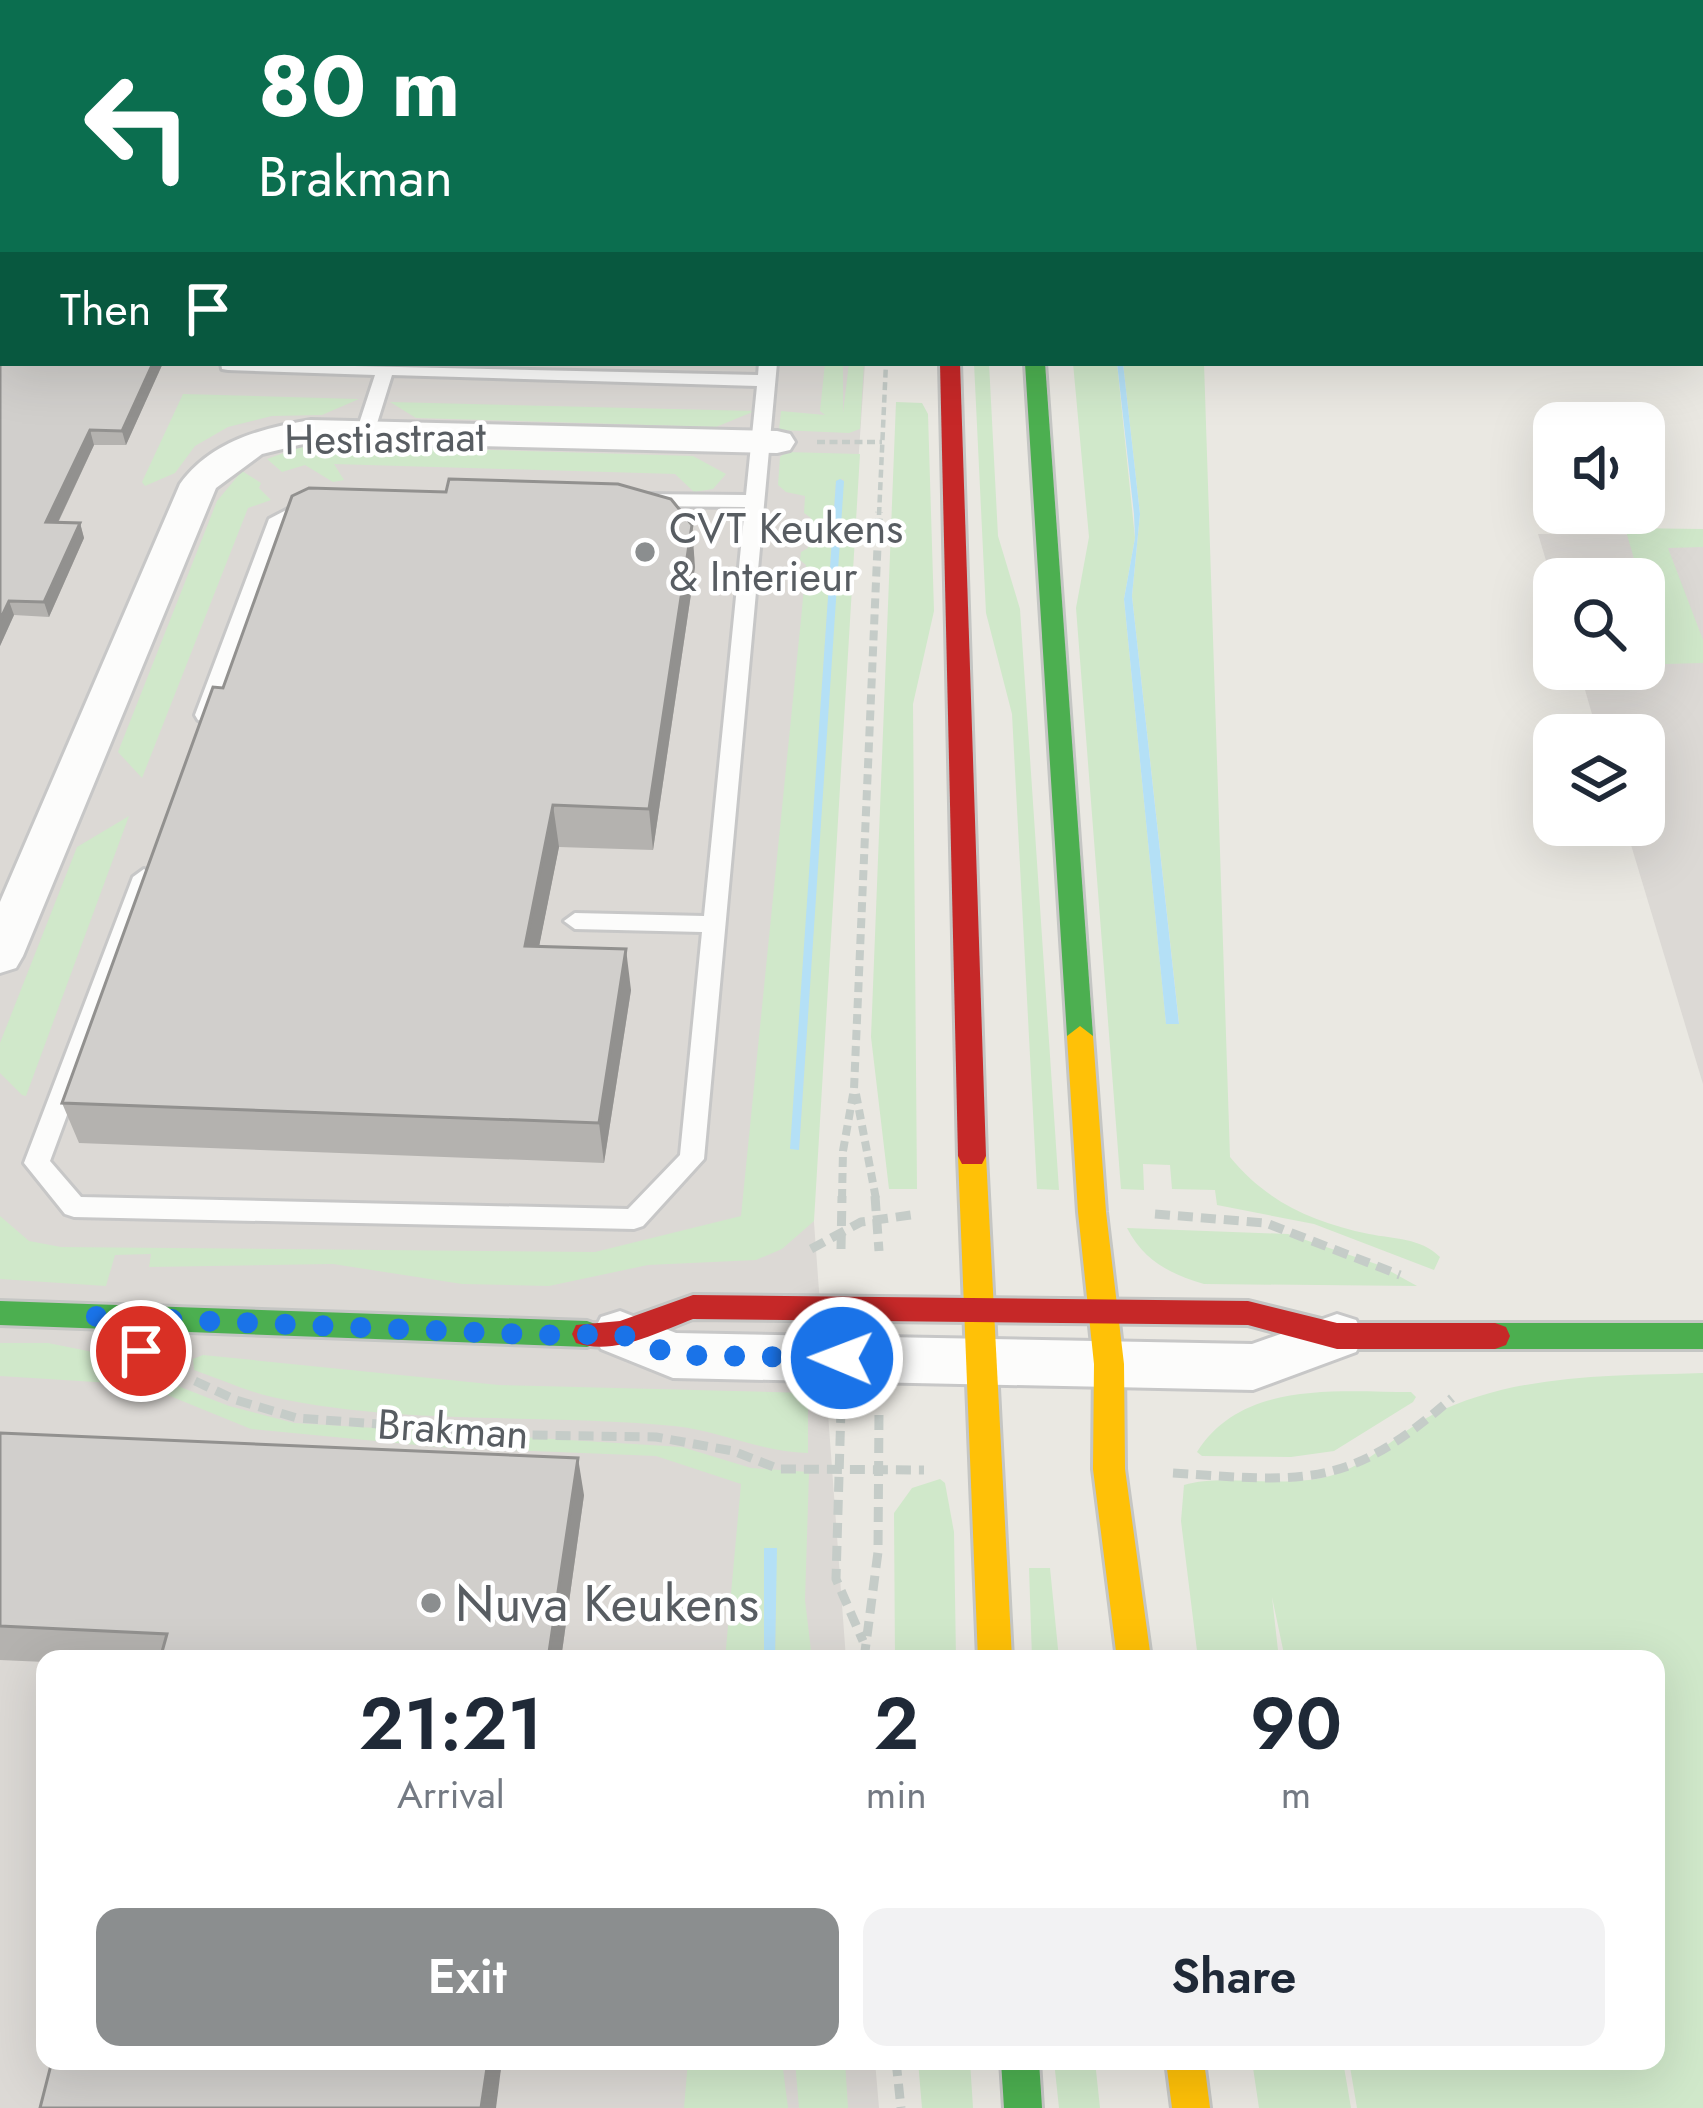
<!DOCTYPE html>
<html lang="en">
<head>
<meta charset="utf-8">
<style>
	:root { --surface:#fff; --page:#f2f2f3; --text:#1f2937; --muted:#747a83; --accent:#8b8e8f }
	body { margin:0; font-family:Jost,sans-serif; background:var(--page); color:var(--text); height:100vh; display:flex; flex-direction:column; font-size:45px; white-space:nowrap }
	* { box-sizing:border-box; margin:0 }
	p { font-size:39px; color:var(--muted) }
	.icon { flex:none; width:66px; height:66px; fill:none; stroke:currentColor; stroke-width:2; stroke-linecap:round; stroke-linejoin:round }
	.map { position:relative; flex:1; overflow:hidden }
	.panel { position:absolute; left:36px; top:1650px; width:1629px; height:420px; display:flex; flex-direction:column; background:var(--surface); border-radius:24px; box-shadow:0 12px 48px #0002 }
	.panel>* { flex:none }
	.guide { position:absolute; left:0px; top:0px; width:1704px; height:366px; box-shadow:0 12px 48px #0002; background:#0b6e4f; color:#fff; overflow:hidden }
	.tools { position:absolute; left:1533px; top:402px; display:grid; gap:24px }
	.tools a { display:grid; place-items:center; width:132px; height:132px; border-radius:24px; background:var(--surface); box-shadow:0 12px 48px #0002; font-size:60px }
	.pin { position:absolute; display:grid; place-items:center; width:102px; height:102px; color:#fff; margin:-51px; border:6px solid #fff; border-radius:50%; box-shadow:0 3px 12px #0007 }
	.me { position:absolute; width:132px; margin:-66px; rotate:271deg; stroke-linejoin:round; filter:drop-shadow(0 0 9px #0008) }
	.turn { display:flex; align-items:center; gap:42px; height:252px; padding:0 60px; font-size:54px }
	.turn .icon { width:156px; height:156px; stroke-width:2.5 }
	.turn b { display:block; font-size:84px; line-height:102px }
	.then { display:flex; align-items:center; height:114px; padding:0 60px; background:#0003; gap:24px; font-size:45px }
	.eta { display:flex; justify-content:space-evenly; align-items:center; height:204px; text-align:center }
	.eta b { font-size:72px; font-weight:600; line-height:84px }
	.cta { display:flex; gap:24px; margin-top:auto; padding:24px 60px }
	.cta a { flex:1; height:138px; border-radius:24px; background:var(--accent); color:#fff; font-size:48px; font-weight:600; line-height:138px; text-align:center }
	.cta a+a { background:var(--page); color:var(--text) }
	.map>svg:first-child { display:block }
	.industrial { fill:#dcd9d5 }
	.green { fill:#d0e8ca; fill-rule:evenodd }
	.water { fill:#b4e0f6 }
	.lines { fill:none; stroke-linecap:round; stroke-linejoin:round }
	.lane-casing { stroke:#c7c7c7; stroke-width:6 }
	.street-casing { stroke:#c7c7c7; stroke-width:6 }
	.fast-casing { stroke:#c5c6c4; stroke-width:6 }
	.slow-casing { stroke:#c5c6c4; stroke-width:6 }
	.jam-casing { stroke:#c5c6c4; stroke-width:6 }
	.path-far2 { stroke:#c5ccc8; stroke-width:4.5; stroke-dasharray:8 4.5; stroke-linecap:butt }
	.path-far1 { stroke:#c5ccc8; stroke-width:8; stroke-dasharray:10 6; stroke-linecap:butt }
	.path { stroke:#c5ccc8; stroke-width:9; stroke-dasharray:15 8; stroke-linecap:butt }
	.lane { fill:#fcfcfb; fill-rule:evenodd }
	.street { fill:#fcfcfb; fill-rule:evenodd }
	.fast { fill:#4caf50; fill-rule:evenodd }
	.slow { fill:#ffc107; fill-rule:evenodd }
	.jam { fill:#c62828; fill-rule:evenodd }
	.wall { fill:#b4b2af }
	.shaded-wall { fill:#92918f }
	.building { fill:#d1cfcc; stroke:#92918f; stroke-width:3 }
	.route { stroke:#1a73e8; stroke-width:21; stroke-dasharray:0 37.8 }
	.poi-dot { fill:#8b8e8f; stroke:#fff; stroke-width:4.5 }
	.labels { text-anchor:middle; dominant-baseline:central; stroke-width:9; stroke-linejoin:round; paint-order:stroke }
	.street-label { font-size:42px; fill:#585d62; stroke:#fff }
	.poi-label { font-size:42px; fill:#585d62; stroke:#fff; text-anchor:start }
	.near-poi-label { font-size:51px; fill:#585d62; stroke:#fff; text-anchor:start }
</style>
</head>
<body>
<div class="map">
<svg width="1703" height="2108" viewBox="0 0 1703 2108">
	<rect width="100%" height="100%" fill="#eae8e2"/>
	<!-- industrial -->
	<g class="industrial">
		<polygon points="0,99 3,363 865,363 810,1168 846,1659 45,1659 45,2061 875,2061 879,2108 0,2108"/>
		<polygon points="1538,534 1703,535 1703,1084 1625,825 1644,825 1644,735 1598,735 1579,669 1644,669 1644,579 1554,579 1554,587"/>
	</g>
	<!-- green -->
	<g class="green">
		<polygon points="1073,0 1703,0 1703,27 1701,3"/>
		<polygon points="825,363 843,363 843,413 849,363 864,363 860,429 849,433 779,430 781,411 825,415 820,411"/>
		<polygon points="974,363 989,363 998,536 1020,609 1059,1190 1037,1189 1012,714 986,613"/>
		<path d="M1073 363H1117L1135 538 1124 599 1166 1023H1179L1132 596 1140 514 1123 363H1204L1230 1157C1267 1202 1312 1222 1369 1234 1394 1239 1421 1238 1440 1257L1434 1270 1314 1224 1217 1205 1215 1190 1172 1189 1170 1165 1143 1164 1144 1190 1121 1189 1076 608 1089 537Z"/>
		<polygon points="183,394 359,399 322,415 272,416 228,427 195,446 175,473 145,486 142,482"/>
		<polygon points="390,402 755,411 716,427 416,418"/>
		<polygon points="896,402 922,403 928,414 934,611 913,704 917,1189 889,1189 871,1037"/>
		<polygon points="331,445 693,456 726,474 713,489 694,492 675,474 334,464 344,480 333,482 305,465 282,472 267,459 300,447"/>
		<path d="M786 452 860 454 814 1221 782 1249 756 1260 648 1265 549 1286 462 1284 333 1264 149 1267 151 1254 115 1255 106 1286 0 1279V1216L29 1241 61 1247 595 1252 741 1216 802 609 806 565 800 560 801 552 808 548 811 518 804 513 805 496 786 492 778 485 780 457ZM843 479 799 1149H791L836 481Z"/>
		<polygon points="242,471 261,483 259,488 271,500 248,508 142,778 118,752 217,501"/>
		<polygon points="1625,528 1703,529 1703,547 1668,548 1703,640 1703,663 1665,664 1644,579 1640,579"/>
		<polygon points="129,816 26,1096 22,1095 0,1073 0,1043 77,847"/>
		<path d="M1127 1228 1288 1234 1379 1265 1417 1286 1204 1284C1170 1274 1144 1261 1127 1228Z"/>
		<polygon points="0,1343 48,1343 88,1351 229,1406 294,1423 682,1447 751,1468 809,1472 805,1600 812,1659 775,1659 776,1548 764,1549 764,1659 725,1659 741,1484 656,1456 438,1447 251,1429 143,1385 0,1376"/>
		<path d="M203 1355 499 1385 808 1393V1453C761 1452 721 1431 674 1426 541 1413 405 1426 272 1397 246 1391 220 1379 194 1370L193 1359Z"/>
		<path d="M1703 1373V2108H1357L1349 2061H1656V1659H1285L1272 1597 1279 1659H1198L1181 1521 1184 1485C1223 1473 1282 1489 1330 1476 1371 1464 1396 1434 1432 1415 1516 1373 1611 1376 1703 1373Z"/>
		<path d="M1411 1392 1416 1397 1413 1402 1334 1451 1291 1457 1202 1456 1197 1452C1242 1380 1338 1392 1411 1392Z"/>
		<polygon points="940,1479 945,1483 954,1532 956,1659 895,1659 894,1513 912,1488"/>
		<polygon points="1029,1568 1050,1568 1059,1659 1032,1659"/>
		<polygon points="688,2061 782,2061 788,2108 684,2108"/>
		<polygon points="795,2061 845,2061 848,2108 799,2108"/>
		<polygon points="918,2061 970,2061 973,2108 922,2108"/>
		<polygon points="1054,2061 1095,2061 1100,2108 1059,2108"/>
		<polygon points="1252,2061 1343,2061 1351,2108 1259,2108"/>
	</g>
	<!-- water -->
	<g class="water">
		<polygon points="1117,363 1123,363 1140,514 1132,596 1179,1024 1166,1024 1124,599 1135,538 1134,514"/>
		<polygon points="840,479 844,481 799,1150 790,1149 836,481"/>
		<polygon points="764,1548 777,1548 775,1659 764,1659"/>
	</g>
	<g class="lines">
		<defs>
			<g id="lane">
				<polygon points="221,363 758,375 759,363 777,363 704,1159 643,1226 634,1229 74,1217 65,1214 24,1163 133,877 144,869 155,877 50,1161 81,1197 628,1209 680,1155 702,932 575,929 564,921 575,913 704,916 745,507 640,506 631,500 640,494 746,495 757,386 392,375 374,433 365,438 356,433 375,375 228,370 222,369"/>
				<polygon points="313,496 322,502 320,506 287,522 215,715 205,722 198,720 195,715 269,519"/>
			</g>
			<g id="street">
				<rect x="1701" y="26" width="2" height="18"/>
				<rect x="1701" y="108" width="2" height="18"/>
				<path d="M311 420 777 431 790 434 795 442 790 450 777 453 311 442 262 454 216 488 23 956 16 968 0 973V902L180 484C211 441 262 428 311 420Z"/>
				<polygon points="620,1311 676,1333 1252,1344 1337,1314 1356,1320 1364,1336 1356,1352 1253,1390 673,1378 601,1349 593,1333 601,1317"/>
			</g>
			<g id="fast">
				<rect x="928" y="0" width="16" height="3"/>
				<rect x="1701" y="62" width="2" height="11"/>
				<polygon points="1025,363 1045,363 1093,1036 1080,1046 1067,1036"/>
				<polygon points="0,1301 587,1321 598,1325 602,1334 598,1343 587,1347 0,1325"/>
				<polygon points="1495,1323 1703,1323 1703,1349 1495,1349 1484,1345 1480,1336 1484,1327"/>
				<polygon points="1001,2061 1039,2061 1042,2108 1004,2108"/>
			</g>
			<g id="slow">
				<rect x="998" y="0" width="16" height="3"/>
				<rect x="0" y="77" width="3" height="10"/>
				<polygon points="1080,1026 1093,1036 1106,1212 1124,1364 1125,1469 1151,1659 1117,1659 1093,1469 1094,1364 1078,1212 1067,1036"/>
				<polygon points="972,1145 982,1148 986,1156 1012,1659 978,1659 958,1156 962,1148"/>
				<polygon points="1166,2061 1204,2061 1210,2108 1172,2108"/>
			</g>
			<g id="jam">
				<polygon points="940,363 960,363 986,1156 982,1164 962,1164 958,1156"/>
				<path d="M693 1295 1248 1301 1337 1323H1495L1506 1327 1510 1336 1506 1345 1495 1349H1337L1248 1325 693 1319C658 1332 615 1356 576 1343L572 1334 576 1325 620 1321Z"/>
			</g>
		</defs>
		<!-- lane casing -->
		<use href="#lane" class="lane-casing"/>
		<!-- street casing -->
		<use href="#street" class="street-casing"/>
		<!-- fast casing -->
		<use href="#fast" class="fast-casing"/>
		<!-- slow casing -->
		<use href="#slow" class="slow-casing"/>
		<!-- jam casing -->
		<use href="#jam" class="jam-casing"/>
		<!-- path-far2 -->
		<g class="path-far2">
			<polyline points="817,442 882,442"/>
			<polyline points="879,515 886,363"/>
		</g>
		<!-- path-far1 -->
		<g class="path-far1">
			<polyline points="856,1094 876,1199"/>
			<polyline points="842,1199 843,1151 854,1089 879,512"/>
		</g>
		<!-- path -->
		<g class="path">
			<polyline points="875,1196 879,1251"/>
			<polyline points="1155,1214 1266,1223 1400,1275"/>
			<polyline points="811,1249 861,1222 918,1214"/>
			<polyline points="841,1249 842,1196"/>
			<polyline points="195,1381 236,1400 297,1418 526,1435 656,1437 733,1451 779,1469 924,1470"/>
			<polyline points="841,1408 836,1579 863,1641"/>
			<path d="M1173 1473C1306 1482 1348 1489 1452 1398"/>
			<polyline points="864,1659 878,1552 879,1410"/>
			<polyline points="896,2061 901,2108"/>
		</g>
		<!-- lane -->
		<use href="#lane" class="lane"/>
		<!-- street -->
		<use href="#street" class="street"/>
		<!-- fast -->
		<use href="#fast" class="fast"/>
		<!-- slow -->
		<use href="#slow" class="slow"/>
		<!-- jam -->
		<use href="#jam" class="jam"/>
	</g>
	<!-- wall -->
	<g class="wall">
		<rect x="1701" y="142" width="2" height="59"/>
		<polygon points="0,187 3,363 163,363 126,445 94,445 58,523 80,523 84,538 49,617 14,615 0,646"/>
		<polygon points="1701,206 1703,211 1703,250 1701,256"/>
		<polygon points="695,567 653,850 559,847 539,946 631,990 604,1163 79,1143 62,1103 223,688"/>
		<polygon points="0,1433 584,1495 561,1659 45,1659 45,1662 0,1660"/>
	</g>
	<!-- shaded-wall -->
	<g class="shaded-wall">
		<polygon points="153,363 163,363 126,445 122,431"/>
		<polygon points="90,430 94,445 51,537 46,522"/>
		<polygon points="80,523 84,538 49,617 44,602"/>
		<polygon points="692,525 695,567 653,850 649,809"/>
		<polygon points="9,601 14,615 0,646 0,620"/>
		<polygon points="553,805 559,847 531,987 525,946"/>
		<polygon points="626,949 631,990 604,1163 599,1123"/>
		<polygon points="578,1458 584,1495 561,1659 548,1659"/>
		<polygon points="488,2061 502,2061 496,2108 481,2108"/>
	</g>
	<!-- building -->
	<g class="building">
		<rect x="1701" y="142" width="2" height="32"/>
		<polygon points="0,187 3,187 3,363 153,363 122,431 90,430 46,522 80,523 44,602 9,601 0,620"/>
		<polygon points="449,479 618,484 671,499 692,525 649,809 553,805 525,946 626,949 599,1123 62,1103 213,687 223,688 292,496 309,488 446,492"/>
		<polygon points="0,1433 578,1458 548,1659 160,1659 167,1634 0,1626"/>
		<polygon points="52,2061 488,2061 481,2108 40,2108"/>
	</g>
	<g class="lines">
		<!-- route -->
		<polyline class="route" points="141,1351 86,1316 543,1335 620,1334 673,1355 842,1358"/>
	</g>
	<!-- markers -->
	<g class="poi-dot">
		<circle cx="645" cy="552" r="12"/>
		<circle cx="431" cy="1603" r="12"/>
	</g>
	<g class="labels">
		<!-- street labels -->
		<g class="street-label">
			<text transform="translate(385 438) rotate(-1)">Hestiastraat</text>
			<text transform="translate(453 1429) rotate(4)">Brakman</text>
		</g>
		<!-- poi labels -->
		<g class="poi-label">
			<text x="669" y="528">CVT Keukens<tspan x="669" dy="48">&amp; Interieur</tspan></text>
		</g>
		<!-- near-poi labels -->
		<g class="near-poi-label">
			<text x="455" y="1603">Nuva Keukens</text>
		</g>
	</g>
</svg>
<div class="tools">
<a><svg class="icon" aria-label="sound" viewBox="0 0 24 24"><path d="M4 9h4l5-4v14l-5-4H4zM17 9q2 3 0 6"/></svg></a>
<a><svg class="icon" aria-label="search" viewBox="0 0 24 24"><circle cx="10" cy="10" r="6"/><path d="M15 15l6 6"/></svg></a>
<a><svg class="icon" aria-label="layers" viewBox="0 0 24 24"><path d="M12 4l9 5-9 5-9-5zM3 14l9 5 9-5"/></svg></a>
</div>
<div class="pin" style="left:141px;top:1351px;background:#d93025"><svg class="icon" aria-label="arrive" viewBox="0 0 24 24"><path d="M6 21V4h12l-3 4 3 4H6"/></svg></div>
<svg class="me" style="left:842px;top:1358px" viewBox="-20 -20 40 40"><circle r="17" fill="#1a73e8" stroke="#fff" stroke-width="3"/><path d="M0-11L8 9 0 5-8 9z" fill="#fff"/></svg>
<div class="guide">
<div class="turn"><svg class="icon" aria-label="left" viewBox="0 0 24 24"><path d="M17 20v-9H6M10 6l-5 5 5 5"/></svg><div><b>80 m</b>Brakman</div></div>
<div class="then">Then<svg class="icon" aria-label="arrive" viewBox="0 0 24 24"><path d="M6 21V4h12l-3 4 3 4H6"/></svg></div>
</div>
<section class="panel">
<div class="eta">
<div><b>21:21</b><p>Arrival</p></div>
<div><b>2</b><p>min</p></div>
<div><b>90</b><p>m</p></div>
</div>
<div class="cta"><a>Exit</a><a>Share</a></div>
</section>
</div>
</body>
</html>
